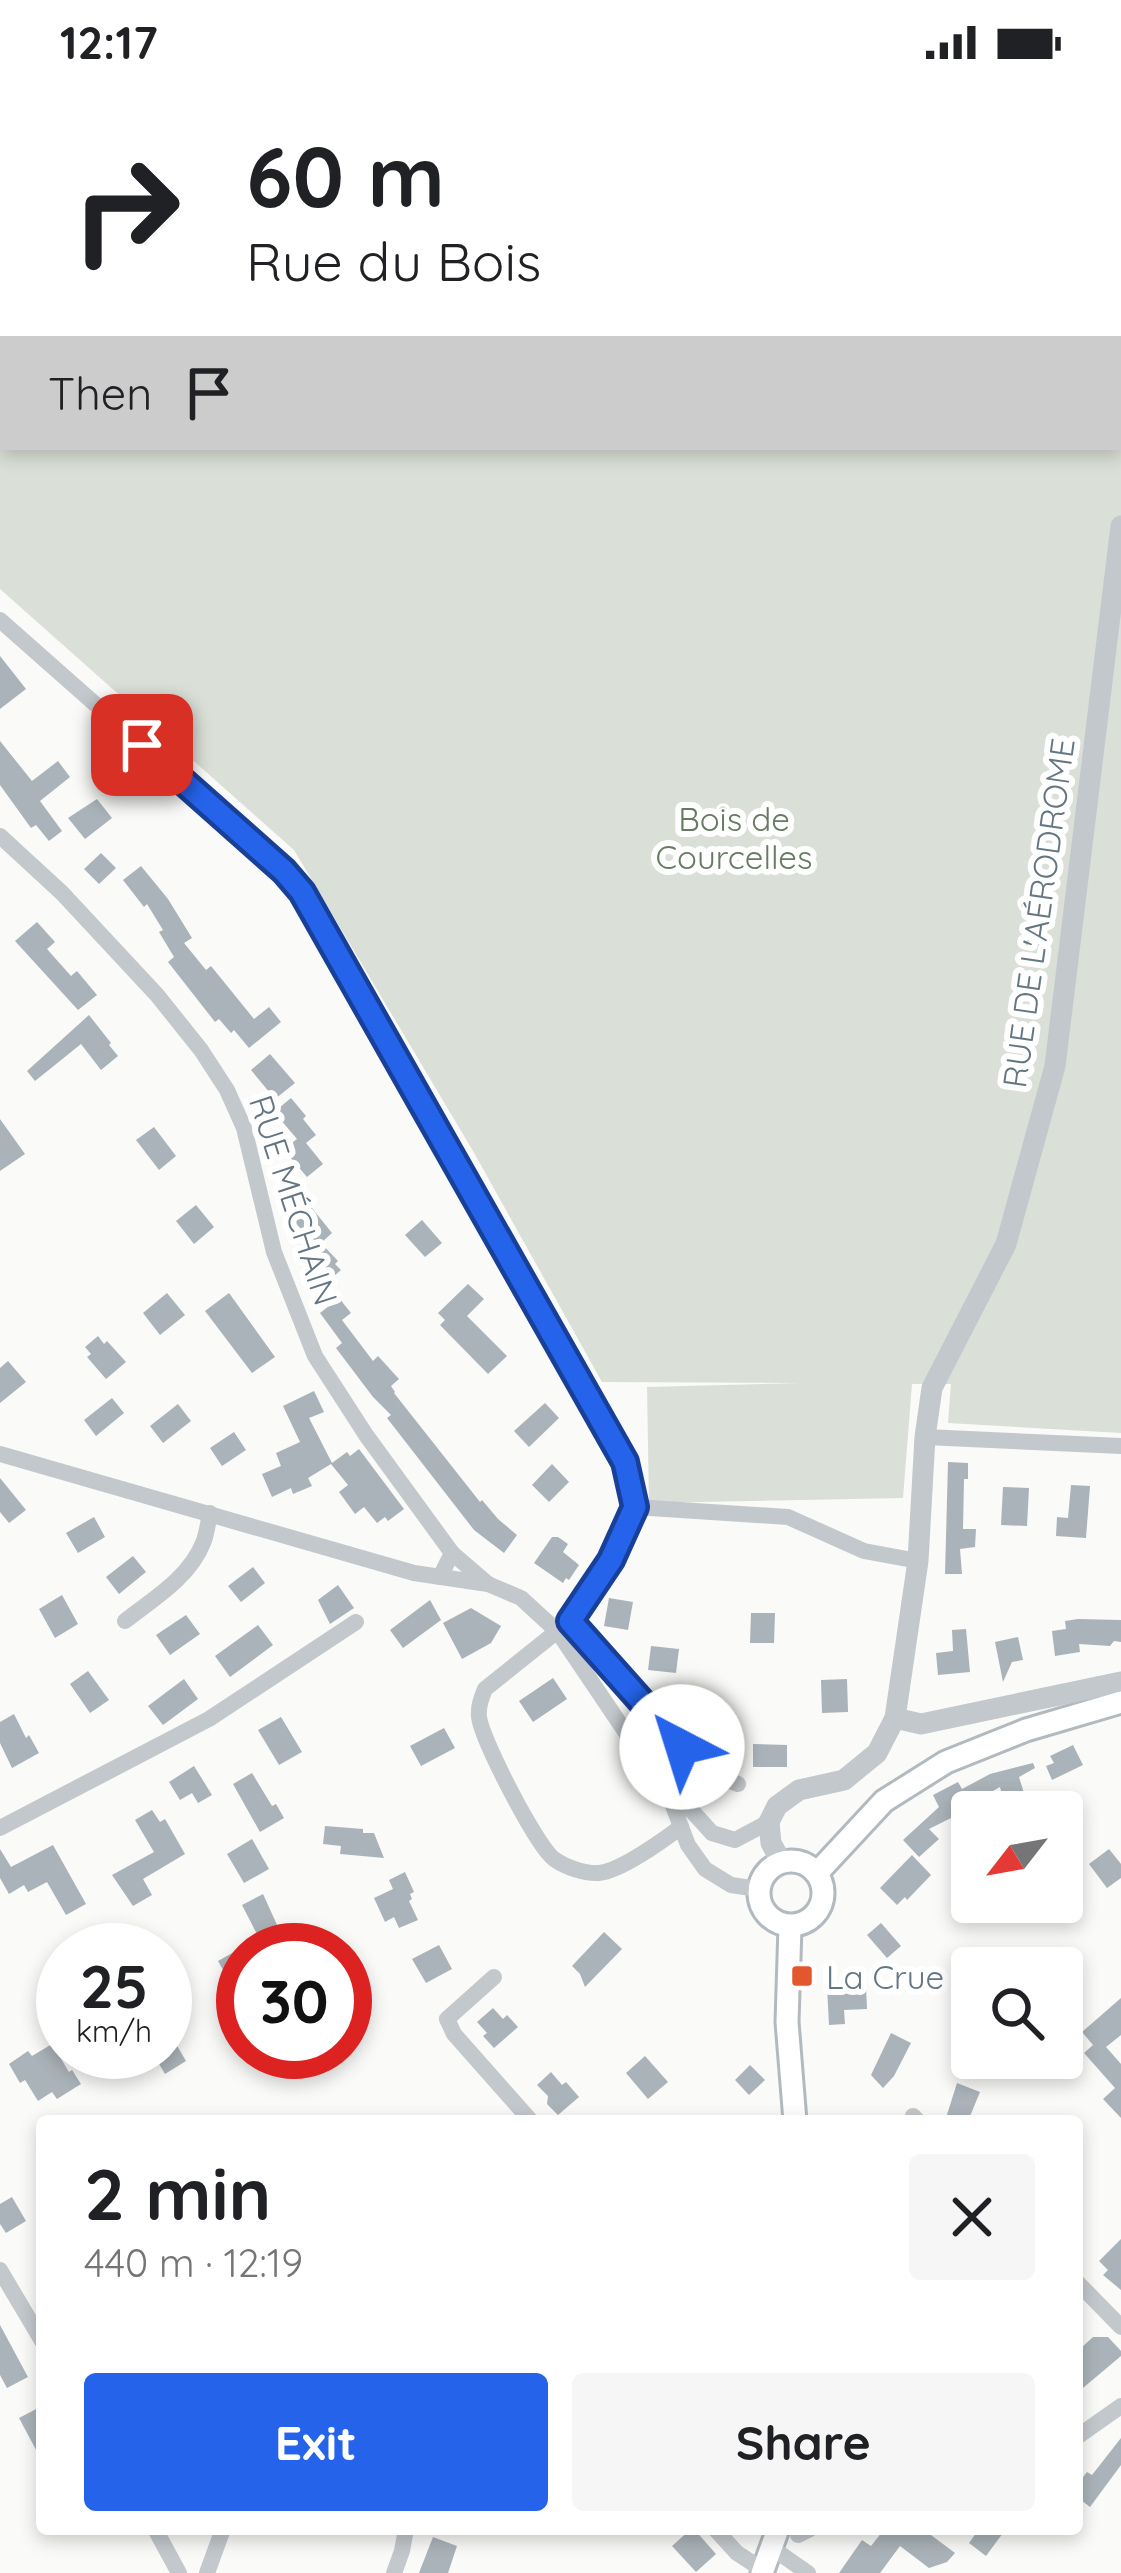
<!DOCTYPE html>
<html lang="en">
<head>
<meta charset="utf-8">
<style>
	:root { --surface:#fff; --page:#f6f6f6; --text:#202124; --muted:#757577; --accent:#2563eb }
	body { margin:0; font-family:Quicksand,sans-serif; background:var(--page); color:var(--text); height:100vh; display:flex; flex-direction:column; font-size:45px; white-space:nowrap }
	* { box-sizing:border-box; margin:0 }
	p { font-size:39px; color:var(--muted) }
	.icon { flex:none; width:66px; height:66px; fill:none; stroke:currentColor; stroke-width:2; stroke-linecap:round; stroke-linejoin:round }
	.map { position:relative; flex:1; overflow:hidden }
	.drawer { position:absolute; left:36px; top:2031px; width:1047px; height:420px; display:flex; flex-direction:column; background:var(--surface); border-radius:12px; box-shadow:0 6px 18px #0003 }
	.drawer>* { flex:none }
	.top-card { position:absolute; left:0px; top:0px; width:1122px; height:366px; box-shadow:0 6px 18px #0003; background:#fff; color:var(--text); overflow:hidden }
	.needle { width:78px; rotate:239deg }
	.fabs { position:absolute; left:951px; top:1707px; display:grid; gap:24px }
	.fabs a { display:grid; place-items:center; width:132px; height:132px; border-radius:12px; background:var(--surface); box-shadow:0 6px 18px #0003; font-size:60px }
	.speed { position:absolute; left:36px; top:1839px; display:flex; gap:24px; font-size:60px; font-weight:700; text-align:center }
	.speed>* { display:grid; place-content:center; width:156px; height:156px; border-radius:50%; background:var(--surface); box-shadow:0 6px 18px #0003; line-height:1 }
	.speed small { font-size:30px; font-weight:400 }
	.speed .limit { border:18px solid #d22; background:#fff; color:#111 }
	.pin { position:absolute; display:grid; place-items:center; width:102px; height:102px; color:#fff; margin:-51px; border-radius:24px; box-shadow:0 6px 18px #0006 }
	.me { position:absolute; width:132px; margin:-66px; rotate:320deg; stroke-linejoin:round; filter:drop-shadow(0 0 9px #0008) }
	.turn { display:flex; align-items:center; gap:42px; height:252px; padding:0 48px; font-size:54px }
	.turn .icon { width:156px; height:156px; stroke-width:2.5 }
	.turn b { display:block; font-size:84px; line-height:102px }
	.then { display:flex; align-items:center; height:114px; padding:0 48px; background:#0003; gap:24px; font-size:45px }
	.round { display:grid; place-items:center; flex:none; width:126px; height:126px; border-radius:12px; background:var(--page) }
	.head { display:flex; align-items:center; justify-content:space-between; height:204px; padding:0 48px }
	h1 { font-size:72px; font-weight:800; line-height:90px }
	.button { display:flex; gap:24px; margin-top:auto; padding:24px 48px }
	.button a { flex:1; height:138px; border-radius:12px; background:var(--accent); color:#fff; font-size:48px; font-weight:800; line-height:138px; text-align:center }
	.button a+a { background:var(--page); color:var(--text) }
	.status { display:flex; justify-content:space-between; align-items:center; height:84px; padding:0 60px; background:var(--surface); direction:ltr }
	.status svg { height:33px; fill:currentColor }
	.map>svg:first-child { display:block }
	.green { fill:#dadfd7 }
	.building { fill:#aab3b9 }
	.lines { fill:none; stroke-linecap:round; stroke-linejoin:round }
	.secondary-casing { stroke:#b3babf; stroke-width:27 }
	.minor { stroke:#c3c8cc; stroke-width:16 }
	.tertiary { stroke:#c3c8cc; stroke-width:21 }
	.secondary { stroke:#fff; stroke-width:21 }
	.route-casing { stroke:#184099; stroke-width:30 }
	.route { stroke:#2563eb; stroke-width:21 }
	.poi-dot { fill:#e4572e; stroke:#fff; stroke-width:4.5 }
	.labels { text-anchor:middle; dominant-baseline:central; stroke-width:12; stroke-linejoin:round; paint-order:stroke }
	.park-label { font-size:33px; fill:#687a64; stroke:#fff }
	.street-label { font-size:33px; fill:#657683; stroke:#fff }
	.poi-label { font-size:33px; fill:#657683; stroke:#fff; text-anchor:start }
</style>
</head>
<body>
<div class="status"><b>12:17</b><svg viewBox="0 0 49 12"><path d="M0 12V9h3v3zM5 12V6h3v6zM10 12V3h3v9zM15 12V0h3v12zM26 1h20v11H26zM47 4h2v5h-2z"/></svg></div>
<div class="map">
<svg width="1121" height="2489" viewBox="0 0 1121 2489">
	<rect width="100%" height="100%" fill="#fafaf8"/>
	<!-- green -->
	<polygon class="green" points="136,0 1121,0 1121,1349 948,1339 951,1300 912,1300 903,1414 649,1419 647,1303 801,1299 602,1298 473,1067 294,766 0,505 0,137 3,134 3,363 1119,363 1119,3 133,3"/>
	<!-- building -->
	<g class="building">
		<polygon points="0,572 26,605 0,625"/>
		<polygon points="0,657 32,697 58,677 70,693 40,717 62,747 49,757 36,741 31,744 0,701"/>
		<polygon points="97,715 112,734 85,755 68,734"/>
		<polygon points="101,769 116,784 99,800 84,785"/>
		<polygon points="141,782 168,815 192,854 184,859 206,886 211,882 254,935 269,923 281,938 249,964 234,946 231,949 219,935 215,938 168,878 174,873 159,848 163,846 147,820 144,823 123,796"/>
		<polygon points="37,838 55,858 47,865 71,892 77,887 97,911 78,926 15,857"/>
		<polygon points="89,931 111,959 109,961 118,972 101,986 81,960 35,997 27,987"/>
		<polygon points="270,970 295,999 275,1015 251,986"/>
		<polygon points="291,1014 306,1032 303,1035 316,1051 306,1059 323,1080 307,1093 290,1073 293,1070 287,1063 297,1055 274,1028"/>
		<polygon points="0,1035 25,1070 0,1087"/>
		<polygon points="154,1043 176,1072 159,1086 136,1056"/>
		<polygon points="300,1109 332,1149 321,1159 338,1177 335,1180 341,1186 326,1199 296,1164 307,1154 282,1125"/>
		<polygon points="196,1121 214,1143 194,1160 176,1137"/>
		<polygon points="422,1136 442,1159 425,1173 405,1151"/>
		<polygon points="468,1200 484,1215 467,1232 507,1272 488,1290 440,1241 445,1236 438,1229"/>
		<polygon points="167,1209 185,1231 160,1251 143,1229"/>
		<polygon points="229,1209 275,1273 252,1289 205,1227"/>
		<polygon points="339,1214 351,1229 342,1236 373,1277 378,1272 399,1295 391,1302 395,1308 394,1309 480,1418 482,1416 498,1435 517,1451 504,1469 474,1446 387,1334 391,1331 373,1313 336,1264 342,1259 320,1229"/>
		<polygon points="98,1252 104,1260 107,1257 126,1278 106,1295 87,1273 91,1270 85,1263"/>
		<polygon points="8,1277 26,1298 0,1319 0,1284"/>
		<polygon points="314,1307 324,1328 309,1334 332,1379 347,1368 350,1372 359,1365 404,1425 388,1437 385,1433 377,1439 364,1423 355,1430 339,1408 348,1401 331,1380 308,1394 312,1402 293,1410 291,1404 272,1413 262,1390 281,1382 276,1369 300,1358 283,1322"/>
		<polygon points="112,1314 124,1329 96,1352 84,1336"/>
		<polygon points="545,1319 559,1334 529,1363 514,1347"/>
		<polygon points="178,1320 191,1337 163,1359 150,1342"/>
		<polygon points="234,1348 246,1366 222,1382 210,1364"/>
		<polygon points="948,1378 968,1379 968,1395 964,1395 963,1445 976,1445 975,1463 960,1465 962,1490 945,1490"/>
		<polygon points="552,1380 569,1398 549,1418 532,1401"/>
		<polygon points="0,1394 26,1426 9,1439 0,1428"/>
		<polygon points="1071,1401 1090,1402 1086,1454 1056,1452 1057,1433 1068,1434"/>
		<polygon points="1003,1403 1029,1404 1027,1442 1001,1441"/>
		<polygon points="94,1433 105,1453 78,1469 66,1449"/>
		<polygon points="552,1453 558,1453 568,1460 563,1468 579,1481 569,1496 566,1494 563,1499 534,1479"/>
		<polygon points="133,1472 146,1488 119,1510 106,1493"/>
		<polygon points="253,1483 265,1499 241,1518 228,1502"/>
		<polygon points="338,1501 354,1524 330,1540 318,1516"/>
		<polygon points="62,1511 78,1540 55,1554 39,1525"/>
		<polygon points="609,1514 633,1518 628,1546 604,1542"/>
		<polygon points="430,1516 441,1536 403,1564 390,1546"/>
		<polygon points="471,1524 501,1542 491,1559 462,1575 443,1539"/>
		<polygon points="751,1529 775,1529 774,1559 750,1559"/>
		<polygon points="186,1531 200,1550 170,1571 156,1551"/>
		<polygon points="1078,1535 1121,1536 1121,1558 1114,1557 1110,1562 1079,1560 1080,1568 1055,1572 1052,1547 1066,1545 1065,1537"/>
		<polygon points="258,1541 273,1561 230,1593 215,1572"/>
		<polygon points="966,1545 970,1588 938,1591 936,1569 953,1567 952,1546"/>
		<polygon points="1018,1553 1023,1576 1012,1578 1003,1598 995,1558"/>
		<polygon points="651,1562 679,1565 676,1589 648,1586"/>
		<polygon points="88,1587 109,1616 90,1629 70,1600"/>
		<polygon points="553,1594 567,1615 533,1638 519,1617"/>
		<polygon points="184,1595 198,1615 163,1641 148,1622"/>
		<polygon points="847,1595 848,1628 822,1629 821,1596"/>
		<polygon points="712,1612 726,1618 728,1639 733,1642 724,1662 702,1653 711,1632 704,1630"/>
		<polygon points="14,1630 26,1654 29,1651 39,1669 12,1684 0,1659 0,1638"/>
		<polygon points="281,1633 302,1668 279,1681 258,1646"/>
		<polygon points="444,1644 455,1664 421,1682 410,1662"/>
		<polygon points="753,1660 787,1661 787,1683 753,1683"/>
		<polygon points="1073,1661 1083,1681 1052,1696 1046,1682 1054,1679 1050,1672"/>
		<polygon points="1033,1679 1035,1684 1019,1693 1024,1709 1003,1714 1000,1703 959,1726 961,1729 929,1745 939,1755 919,1773 903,1756 939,1723 933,1711 958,1698 962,1705 990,1690"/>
		<polygon points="194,1682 212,1711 198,1719 192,1709 180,1716 169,1698"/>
		<polygon points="252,1689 272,1722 276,1720 284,1734 260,1748 233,1700"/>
		<polygon points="152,1726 160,1738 165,1735 185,1770 143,1795 152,1811 133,1822 112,1791 154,1768 135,1736"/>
		<polygon points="325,1742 363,1745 363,1749 374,1749 384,1774 340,1770 341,1762 323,1760"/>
		<polygon points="252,1755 269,1785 244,1799 227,1770"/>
		<polygon points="53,1761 86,1820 66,1831 47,1798 28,1808 24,1801 9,1810 0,1794 0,1765 11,1783"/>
		<polygon points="1109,1765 1121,1780 1121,1794 1107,1804 1089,1780"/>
		<polygon points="912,1771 931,1791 907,1816 905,1813 897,1821 880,1804"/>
		<polygon points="405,1788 414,1808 410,1810 412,1815 409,1817 418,1836 399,1844 394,1833 385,1838 374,1814 393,1805 389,1796"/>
		<polygon points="263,1810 283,1854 264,1864 242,1821"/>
		<polygon points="881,1839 901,1862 887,1874 867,1851"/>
		<polygon points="604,1848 622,1865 585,1903 580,1890 572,1882"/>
		<polygon points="439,1861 452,1885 426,1899 412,1875"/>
		<polygon points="243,1863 243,1890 230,1898 218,1877"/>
		<polygon points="866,1901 867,1925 844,1926 845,1940 829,1941 827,1903"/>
		<polygon points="1121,1914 1121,1951 1106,1963 1121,1980 1121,2034 1103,2015 1115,2004 1084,1969 1093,1961 1082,1948"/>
		<polygon points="493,1924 503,1935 507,1931 518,1943 494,1964 483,1952 487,1949 477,1938"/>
		<polygon points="165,1941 186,1977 165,1990 152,1968 165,1968"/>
		<polygon points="891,1949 911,1959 894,1992 883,2004 871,1991"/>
		<polygon points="52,1960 69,1988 72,1986 81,2000 57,2015 52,2008 38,2017 25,1996 20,1999 9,1980 28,1967 32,1972"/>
		<polygon points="645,1972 668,1998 648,2015 626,1989"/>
		<polygon points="750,1981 765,1996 749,2011 735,1996"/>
		<polygon points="551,1988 562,2001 566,1998 579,2013 558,2031 547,2020 548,2012 537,2001"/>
		<polygon points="957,1999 980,2008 968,2037 945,2037"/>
		<polygon points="12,2113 26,2137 6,2149 0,2140 0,2120"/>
		<polygon points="1121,2155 1121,2206 1103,2191 1108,2186 1099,2177"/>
		<polygon points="0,2241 28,2293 7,2304 0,2291"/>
		<polygon points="1093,2253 1108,2253 1121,2267 1121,2272 1077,2309 1077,2274 1083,2269 1080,2265"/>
		<polygon points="42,2322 42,2377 19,2334"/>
		<polygon points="1121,2354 1121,2381 1090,2423 1077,2413 1077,2401 1087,2388 1092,2391"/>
		<polygon points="691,2445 694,2445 716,2470 696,2488 672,2462"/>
		<polygon points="878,2445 923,2445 955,2469 947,2478 929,2484 900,2462 880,2489 839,2489 862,2456 871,2462 882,2448"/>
		<polygon points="979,2445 1006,2445 986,2472 969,2459"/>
		<polygon points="433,2453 457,2462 448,2489 419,2489"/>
	</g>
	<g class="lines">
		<defs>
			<g id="secondary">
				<circle cx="791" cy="1809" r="32"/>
				<polyline points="818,1788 884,1717 946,1678 1026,1646 1121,1618"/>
				<polyline points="790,1842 787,1938 795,2037"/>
				<polyline points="762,2489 778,2445"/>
			</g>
		</defs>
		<!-- secondary casing -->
		<use href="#secondary" class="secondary-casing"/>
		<!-- minor -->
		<g class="minor">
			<path d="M0 536 284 787 302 808 615 1359 625 1378 635 1423 611 1476 570 1537 485 1605C481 1615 478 1623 479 1633 482 1656 536 1761 554 1775 565 1783 585 1790 599 1789 621 1787 662 1757 681 1743"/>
			<polyline points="0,752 62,809 157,911 201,966 227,1006 244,1044 274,1168 315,1272 366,1351 452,1469"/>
			<polyline points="925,1353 1121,1362"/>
			<polyline points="0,1370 414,1489 488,1500"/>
			<polyline points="635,1423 788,1433 864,1467 918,1477"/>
			<polyline points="440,1493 452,1469 488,1500 521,1514 558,1548 670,1714 688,1761 705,1785 731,1801 758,1805"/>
			<path d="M125 1537C153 1515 189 1494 203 1459 207 1450 208 1438 210 1429"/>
			<polyline points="570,1537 609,1578 682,1663 711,1689 738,1700"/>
			<polyline points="670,1714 692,1727 712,1749 735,1756 769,1738"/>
			<polyline points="0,1744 209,1635 356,1538"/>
			<polyline points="494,1893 447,1935 454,1950 531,2037"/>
			<polyline points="913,2032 918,2037"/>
			<polyline points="0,2186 42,2257"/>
			<polyline points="1077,2198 1121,2243"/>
			<polyline points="1077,2353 1121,2322"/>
			<polyline points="155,2445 179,2489"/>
			<polyline points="715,2445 737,2469 763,2486"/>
			<polyline points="798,2451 810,2445"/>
			<polyline points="772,2464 808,2489"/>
			<polyline points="207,2489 223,2445"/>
			<polyline points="394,2489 402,2467 406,2445"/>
		</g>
		<!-- tertiary -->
		<g class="tertiary">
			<polyline points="895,1634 921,1640 1121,1598"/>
			<polyline points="781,1777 771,1759 769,1738 777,1722 799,1706 844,1696 877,1669 895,1634 918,1477 925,1353 932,1304 1006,1160 1055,982 1121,442"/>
		</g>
		<!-- secondary -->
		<use href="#secondary" class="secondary"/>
	</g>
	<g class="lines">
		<defs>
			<polyline id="route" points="142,661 284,787 302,808 625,1378 635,1423 611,1476 570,1537 682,1663"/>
		</defs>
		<!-- route casing -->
		<use href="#route" class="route-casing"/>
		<!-- route -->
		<use href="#route" class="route"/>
	</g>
	<!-- markers -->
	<rect class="poi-dot" x="790" y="1880" width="24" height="24" rx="6"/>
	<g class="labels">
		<!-- park labels -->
		<g class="park-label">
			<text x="734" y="734">Bois de<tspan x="734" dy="38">Courcelles</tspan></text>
		</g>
		<!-- street labels -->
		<g class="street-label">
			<text transform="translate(1038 829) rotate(-82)">RUE DE L'AÉRODROME</text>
			<text transform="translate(294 1116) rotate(72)">RUE MÉCHAIN</text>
		</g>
		<!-- poi labels -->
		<g class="poi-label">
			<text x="826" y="1892">La Crue</text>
		</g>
	</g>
</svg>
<div class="fabs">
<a><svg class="needle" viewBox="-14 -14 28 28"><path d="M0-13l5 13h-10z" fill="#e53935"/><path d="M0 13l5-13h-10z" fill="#757577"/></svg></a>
<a><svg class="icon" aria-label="search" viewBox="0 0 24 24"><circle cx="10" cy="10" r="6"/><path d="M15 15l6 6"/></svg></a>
</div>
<div class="speed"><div>25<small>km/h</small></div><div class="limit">30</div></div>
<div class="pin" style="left:142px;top:661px;background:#d93025"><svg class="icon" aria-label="arrive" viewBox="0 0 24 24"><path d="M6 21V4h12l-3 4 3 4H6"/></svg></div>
<svg class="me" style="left:682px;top:1663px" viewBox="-20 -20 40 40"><circle r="19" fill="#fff"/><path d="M0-13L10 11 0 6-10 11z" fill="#2563eb"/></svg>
<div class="top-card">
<div class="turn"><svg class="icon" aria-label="right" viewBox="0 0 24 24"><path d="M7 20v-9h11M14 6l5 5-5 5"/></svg><div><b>60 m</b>Rue du Bois</div></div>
<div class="then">Then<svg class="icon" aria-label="arrive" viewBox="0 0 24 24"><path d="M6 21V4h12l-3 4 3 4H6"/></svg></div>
</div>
<section class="drawer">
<div class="head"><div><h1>2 min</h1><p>440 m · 12:19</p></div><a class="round"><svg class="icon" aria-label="close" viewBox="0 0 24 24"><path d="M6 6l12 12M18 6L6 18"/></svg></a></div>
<div class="button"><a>Exit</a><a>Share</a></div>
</section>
</div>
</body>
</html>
